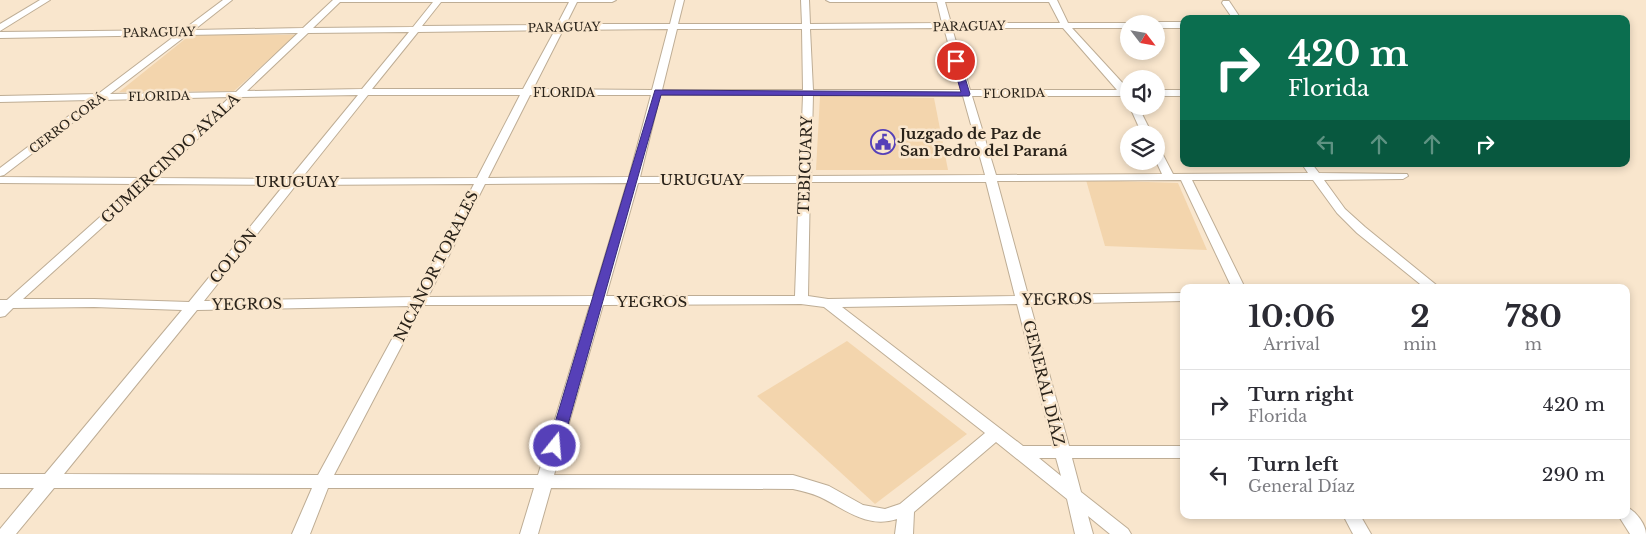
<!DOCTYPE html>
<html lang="en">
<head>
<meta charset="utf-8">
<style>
	:root { --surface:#fff; --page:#f7f7f7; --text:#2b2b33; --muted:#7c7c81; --line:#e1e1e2 }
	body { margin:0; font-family:"Libre Baskerville",serif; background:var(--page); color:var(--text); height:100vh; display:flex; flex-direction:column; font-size:19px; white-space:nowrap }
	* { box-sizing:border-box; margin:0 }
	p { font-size:16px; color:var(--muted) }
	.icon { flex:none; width:28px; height:28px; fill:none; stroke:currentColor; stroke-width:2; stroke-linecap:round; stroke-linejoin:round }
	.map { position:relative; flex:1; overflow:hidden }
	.sheet { position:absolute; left:1180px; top:284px; width:450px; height:235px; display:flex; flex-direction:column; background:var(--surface); border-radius:10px; box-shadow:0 2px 8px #0003 }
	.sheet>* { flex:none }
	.top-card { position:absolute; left:1180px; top:15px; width:450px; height:152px; border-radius:10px; box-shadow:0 2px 8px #0003; background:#0b6e4f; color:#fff; overflow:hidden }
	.needle { width:32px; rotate:121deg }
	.tools { position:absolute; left:1120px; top:15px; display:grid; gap:10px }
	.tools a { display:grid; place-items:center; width:45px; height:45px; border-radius:50%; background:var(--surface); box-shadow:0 2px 8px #0003; font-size:25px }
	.pin { position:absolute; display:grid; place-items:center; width:42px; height:42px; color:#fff; margin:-21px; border:2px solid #fff; border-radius:50%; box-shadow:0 1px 5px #0007 }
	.me { position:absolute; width:55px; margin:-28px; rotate:17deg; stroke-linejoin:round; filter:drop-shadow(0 0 4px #0008) }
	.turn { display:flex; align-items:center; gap:18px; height:105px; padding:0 25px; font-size:22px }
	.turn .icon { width:65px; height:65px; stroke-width:2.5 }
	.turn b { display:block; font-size:35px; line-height:42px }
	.lanes { display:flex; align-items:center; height:48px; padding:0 25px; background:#0003; justify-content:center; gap:25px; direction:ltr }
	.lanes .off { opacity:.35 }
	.eta { display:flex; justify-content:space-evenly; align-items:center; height:85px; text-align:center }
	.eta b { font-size:30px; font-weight:700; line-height:35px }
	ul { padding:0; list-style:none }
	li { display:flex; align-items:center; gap:15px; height:70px; padding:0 25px; border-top:1px solid var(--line) }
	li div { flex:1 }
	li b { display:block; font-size:19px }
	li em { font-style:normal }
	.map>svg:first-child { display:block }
	.green { fill:#f3d5ad }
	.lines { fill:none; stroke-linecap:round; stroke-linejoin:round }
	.minor-casing { stroke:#bead95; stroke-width:2 }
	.minor { fill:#fff; fill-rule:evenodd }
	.route { fill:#5640b8; stroke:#382a78 }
	.labels { text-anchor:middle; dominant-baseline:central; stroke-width:5; stroke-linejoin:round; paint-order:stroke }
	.far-street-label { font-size:12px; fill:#292219; stroke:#f9e6cd }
	.poi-label { font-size:15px; font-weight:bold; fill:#292219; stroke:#f9e6cd; text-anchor:start }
	.street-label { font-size:15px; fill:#292219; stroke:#f9e6cd }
</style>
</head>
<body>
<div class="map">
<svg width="1646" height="534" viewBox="0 0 1646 534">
	<rect width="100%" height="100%" fill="#f9e6cd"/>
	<!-- green -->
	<g class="green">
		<polygon points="190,35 296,35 234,91 119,92"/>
		<polygon points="820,96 934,98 948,170 816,170"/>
		<polygon points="1086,180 1178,183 1207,250 1105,246"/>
		<polygon points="847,341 967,434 875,504 757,396"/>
	</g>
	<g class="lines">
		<defs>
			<g id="minor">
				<polygon points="40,0 50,0 0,31 0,24"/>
				<path d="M223 0H232L194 30 303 28 333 0H616L612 2H577L566 24H670L676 0H684L678 24H802L801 0H809L810 24 942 23 937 2H830L826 0H1057L1068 23H1132L1129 24V28H1072L1129 90V101L1122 96H972L996 175 1162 174 1156 161V148L1161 151 1173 174 1308 173 1302 164H1312L1319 173 1407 174 1408 176 1403 179 1324 180 1345 209 1365 227 1440 288H1425L1357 233 1337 213 1313 180H1192L1245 288H1232L1181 180 997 181 1028 295 1184 293V301L1030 304 1069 446H1184V458H1072L1081 492 1128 529 1131 534H1110L1088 516 1093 534H1075L1067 499 996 442 914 512 913 534H895L897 519C867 529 845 509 820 497 811 493 802 491 793 489L551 488 538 534H520L534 488H328L310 534H292L312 488H54L16 534H0V529L34 488H0V474H45L182 310 94 307 13 308 5 316 0 317V300H7L137 184 0 183V177L144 178 230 97 102 100 4 175 0 176V168L90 100 0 102V96L98 94 176 35 0 38V32L183 30ZM340 2H433L413 27 313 28ZM441 2H569L557 25 422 26ZM945 2H1049L1060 23H951ZM944 28 961 90H813L810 29ZM952 28H1063L1117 90H970ZM668 29 652 90 533 89 563 30ZM677 29H802L803 90H662ZM555 30 523 89H372L418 32ZM409 32 362 89 247 91 308 33ZM298 33 236 92 110 94 187 35ZM358 95 289 179 157 178 241 97ZM368 95H520L477 178 301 179ZM530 95H651L629 177 488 178ZM660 95H803L800 176 640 177ZM813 95 963 96 985 175 811 176ZM810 182H986L1015 296 828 299 808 296ZM627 183 593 296 428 297 485 184ZM638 183H799L795 296H606ZM150 184 284 185 189 302 94 299H23ZM474 184 415 297 204 301 296 185ZM801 304 824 307 985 433 900 504 885 509 863 505 829 486 793 475H554L603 305ZM1017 304 1053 446H1023L842 307ZM423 305H590L538 475H334ZM410 306 318 475 64 474 197 310ZM1039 458H1056L1061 476Z"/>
				<polygon points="1223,1 1229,1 1241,19 1233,19 1222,3"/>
				<polygon points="1156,22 1184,22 1184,28 1156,28 1156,24 1153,24"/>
				<rect x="1156" y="90" width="28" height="6"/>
				<polygon points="1129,105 1138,106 1152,134 1142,134"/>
				<path d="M1626 507C1635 510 1646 524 1646 534H1630L1618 515H1626Z"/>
				<polygon points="1343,515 1360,515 1371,534 1353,534"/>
			</g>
		</defs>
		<!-- minor casing -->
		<use href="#minor" class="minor-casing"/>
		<!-- minor -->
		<use href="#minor" class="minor"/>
	</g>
	<!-- route -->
	<polygon class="route" points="953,59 960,61 970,94 969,96 661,95 562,446 560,450 555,452 550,450 548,446 655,90 961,92 952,61"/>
	<!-- icons -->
	<defs>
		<symbol id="civic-ring" viewBox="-11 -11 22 22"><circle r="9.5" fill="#f9e6cd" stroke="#5640b8" stroke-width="1.5"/><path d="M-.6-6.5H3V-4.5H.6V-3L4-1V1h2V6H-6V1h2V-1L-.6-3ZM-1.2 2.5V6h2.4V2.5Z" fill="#5640b8"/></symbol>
	</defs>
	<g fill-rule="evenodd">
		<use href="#civic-ring" x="869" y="128" width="28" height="28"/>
	</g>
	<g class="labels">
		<!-- far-street labels -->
		<g class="far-street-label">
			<text transform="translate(969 26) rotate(-1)">PARAGUAY</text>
			<text transform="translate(564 27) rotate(-1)">PARAGUAY</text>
			<text transform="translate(159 32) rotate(-1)">PARAGUAY</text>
			<text x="564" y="92">FLORIDA</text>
			<text transform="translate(1014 93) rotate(-1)">FLORIDA</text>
			<text transform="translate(159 96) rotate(-1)">FLORIDA</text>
			<text transform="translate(67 123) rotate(-37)">CERRO CORÁ</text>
		</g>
		<!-- poi labels -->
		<g class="poi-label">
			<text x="900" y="133">Juzgado de Paz de<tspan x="900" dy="17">San Pedro del Paraná</tspan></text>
		</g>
		<!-- street labels -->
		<g class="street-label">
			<text transform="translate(170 158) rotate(-43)">GUMERCINDO AYALA</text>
			<text transform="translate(805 165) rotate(-88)">TEBICUARY</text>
			<text x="702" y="179">URUGUAY</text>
			<text x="297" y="181">URUGUAY</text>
			<text transform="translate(233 256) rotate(-51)">COLÓN</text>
			<text transform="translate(436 266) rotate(-63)">NICANOR TORALES</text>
			<text transform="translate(1057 299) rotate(-1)">YEGROS</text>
			<text x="652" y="301">YEGROS</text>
			<text transform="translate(247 304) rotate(-1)">YEGROS</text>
			<text transform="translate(1044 383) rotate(76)">GENERAL DÍAZ</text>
		</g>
	</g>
</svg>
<div class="tools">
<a><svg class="needle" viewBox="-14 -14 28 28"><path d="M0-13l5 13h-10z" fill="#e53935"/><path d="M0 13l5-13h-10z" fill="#7c7c81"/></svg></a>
<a><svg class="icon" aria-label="sound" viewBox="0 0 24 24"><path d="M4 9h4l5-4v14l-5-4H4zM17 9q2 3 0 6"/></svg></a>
<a><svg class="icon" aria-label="layers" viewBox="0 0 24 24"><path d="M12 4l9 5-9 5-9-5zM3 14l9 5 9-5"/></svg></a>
</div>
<div class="pin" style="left:956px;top:61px;background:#d93025"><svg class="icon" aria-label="arrive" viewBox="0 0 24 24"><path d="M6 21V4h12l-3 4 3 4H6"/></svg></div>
<svg class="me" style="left:555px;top:446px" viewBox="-20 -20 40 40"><circle r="17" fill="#5640b8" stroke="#fff" stroke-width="3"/><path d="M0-11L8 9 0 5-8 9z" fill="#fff"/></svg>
<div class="top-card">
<div class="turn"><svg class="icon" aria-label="right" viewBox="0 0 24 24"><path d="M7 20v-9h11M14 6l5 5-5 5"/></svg><div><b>420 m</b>Florida</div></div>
<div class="lanes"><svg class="icon off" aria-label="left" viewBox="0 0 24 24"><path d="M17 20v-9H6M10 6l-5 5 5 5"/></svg><svg class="icon off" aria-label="ahead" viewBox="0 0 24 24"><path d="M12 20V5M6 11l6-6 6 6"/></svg><svg class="icon off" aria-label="ahead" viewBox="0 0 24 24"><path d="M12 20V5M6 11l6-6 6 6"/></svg><svg class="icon" aria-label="right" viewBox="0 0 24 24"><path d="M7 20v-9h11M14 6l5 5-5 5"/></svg></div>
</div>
<section class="sheet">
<div class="eta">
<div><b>10:06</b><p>Arrival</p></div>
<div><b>2</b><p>min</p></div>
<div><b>780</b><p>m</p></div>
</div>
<ul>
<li><svg class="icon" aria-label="right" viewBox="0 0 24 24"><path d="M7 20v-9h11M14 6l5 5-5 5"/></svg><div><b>Turn right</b><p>Florida</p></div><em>420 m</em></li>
<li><svg class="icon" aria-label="left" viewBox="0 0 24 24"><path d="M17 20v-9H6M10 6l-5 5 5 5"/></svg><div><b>Turn left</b><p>General Díaz</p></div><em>290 m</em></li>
</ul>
</section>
</div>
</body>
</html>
